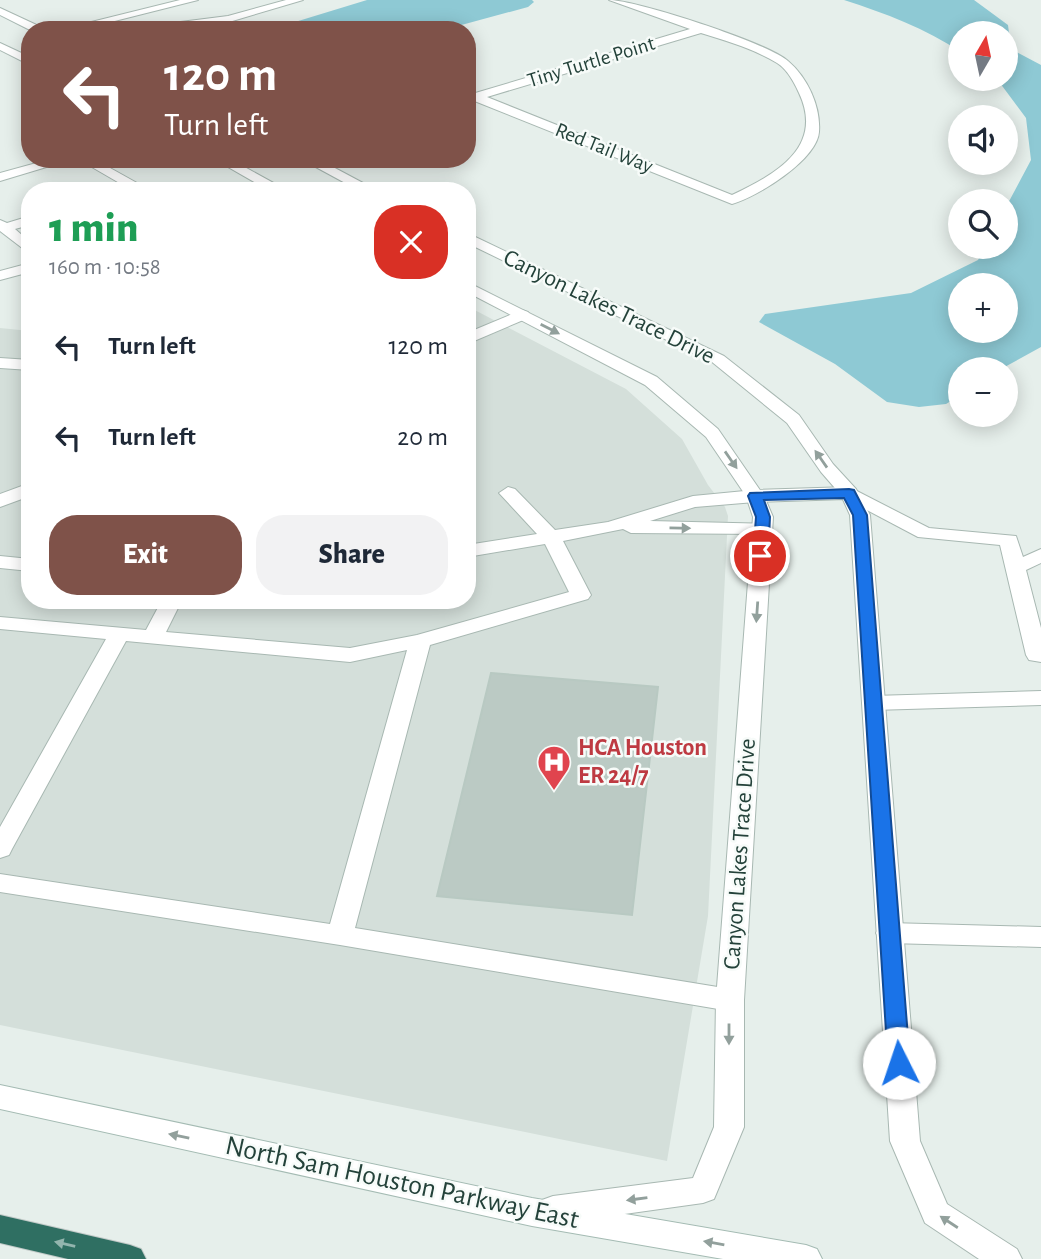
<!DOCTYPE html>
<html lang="en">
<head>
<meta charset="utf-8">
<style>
	:root { --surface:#fff; --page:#f2f2f3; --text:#1f2937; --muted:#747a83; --accent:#7f5249 }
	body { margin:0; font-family:"Alegreya Sans",sans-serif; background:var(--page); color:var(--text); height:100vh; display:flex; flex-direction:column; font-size:26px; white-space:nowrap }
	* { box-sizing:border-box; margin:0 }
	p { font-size:23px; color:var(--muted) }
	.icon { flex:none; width:38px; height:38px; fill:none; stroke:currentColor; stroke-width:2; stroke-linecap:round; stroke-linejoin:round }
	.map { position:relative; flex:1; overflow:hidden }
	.panel { position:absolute; left:21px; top:182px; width:455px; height:427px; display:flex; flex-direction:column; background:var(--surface); border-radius:28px; box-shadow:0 4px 18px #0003 }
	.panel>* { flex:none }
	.top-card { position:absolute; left:21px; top:21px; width:455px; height:147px; border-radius:28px; box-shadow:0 4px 18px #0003; background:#7f5249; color:#fff; overflow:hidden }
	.needle { width:46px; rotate:9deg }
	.tools { position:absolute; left:948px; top:21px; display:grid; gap:14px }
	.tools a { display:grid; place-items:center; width:70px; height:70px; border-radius:50%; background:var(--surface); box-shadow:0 4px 18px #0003; font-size:35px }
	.pin { position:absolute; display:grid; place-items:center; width:60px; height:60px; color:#fff; margin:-30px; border:4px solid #fff; border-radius:50%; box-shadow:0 2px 7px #0007 }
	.me { position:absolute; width:77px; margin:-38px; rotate:356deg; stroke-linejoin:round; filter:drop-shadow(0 0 5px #0008) }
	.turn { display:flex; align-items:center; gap:24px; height:147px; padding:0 28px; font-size:32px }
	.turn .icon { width:91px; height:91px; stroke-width:2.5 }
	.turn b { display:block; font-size:49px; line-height:60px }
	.round { display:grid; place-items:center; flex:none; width:74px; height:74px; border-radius:28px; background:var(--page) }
	.head { display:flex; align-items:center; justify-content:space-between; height:119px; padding:0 28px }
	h1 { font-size:42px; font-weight:800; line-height:52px; color:#1e9e55 }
	.cta { display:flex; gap:14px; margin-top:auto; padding:14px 28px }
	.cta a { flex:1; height:80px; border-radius:28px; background:var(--accent); color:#fff; font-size:28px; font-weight:800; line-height:80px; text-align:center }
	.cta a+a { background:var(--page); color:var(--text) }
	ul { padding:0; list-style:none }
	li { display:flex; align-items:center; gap:21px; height:91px; padding:0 28px }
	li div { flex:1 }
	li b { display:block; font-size:26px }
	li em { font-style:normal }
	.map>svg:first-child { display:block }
	.built { fill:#d4dfda }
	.water { fill:#8ec9d4; fill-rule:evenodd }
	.building { fill:#bbcac4; stroke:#b8c9c2; stroke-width:2 }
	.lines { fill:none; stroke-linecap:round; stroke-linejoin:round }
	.service-casing { stroke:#a8b8b2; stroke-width:2 }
	.minor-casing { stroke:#a8b8b2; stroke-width:2 }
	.tertiary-casing { stroke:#a8b8b2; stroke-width:2 }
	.secondary-casing { stroke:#a4bbb3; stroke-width:2 }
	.motorway-casing { stroke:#c2cac8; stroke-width:2 }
	.service { fill:#fff; fill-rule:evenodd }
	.minor { fill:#fff; fill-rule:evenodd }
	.tertiary { fill:#fff; fill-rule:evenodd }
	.secondary { fill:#fff; fill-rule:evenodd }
	.motorway { fill:#2f6f62; fill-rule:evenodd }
	.oneway { fill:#92a09c }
	.oneway2 { fill:#93b5ae }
	.route { fill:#1a73e8; stroke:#114b97; stroke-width:2 }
	.labels { text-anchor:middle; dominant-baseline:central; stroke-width:5; stroke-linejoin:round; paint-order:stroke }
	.far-street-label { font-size:21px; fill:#24423a; stroke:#f7fbf9 }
	.street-label { font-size:24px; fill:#24423a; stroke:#f7fbf9 }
	.health-label { font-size:24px; font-weight:bold; fill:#be3a42; stroke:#f7fbf9; text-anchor:start }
	.near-street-label { font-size:28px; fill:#24423a; stroke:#f7fbf9 }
</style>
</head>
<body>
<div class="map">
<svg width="1041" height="1259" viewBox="0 0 1041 1259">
	<rect width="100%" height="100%" fill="#e6efeb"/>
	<!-- built -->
	<polygon class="built" points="467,306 626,389 682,439 708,485 725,507 728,516 708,916 667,1161 0,1025 0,328 30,331 30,600 467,600"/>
	<!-- water -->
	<g class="water">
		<polygon points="367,0 532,0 534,2 528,7 443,30 255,30 295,22"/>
		<path d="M844 0H974L1008 25 1011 49 1041 65V347L1001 369H961V395L946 404 919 407 887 402 835 364 759 322 765 314 911 293 978 260 985 247H1006V207L1031 160 1026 118 997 79H1006V33H961V52C926 29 885 13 844 0ZM961 285H1006V331H961Z"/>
	</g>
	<!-- building -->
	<polygon class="building" points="491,673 658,687 632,915 437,896"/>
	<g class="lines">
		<defs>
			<g id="service">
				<polygon points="51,159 73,159 0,181 0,173"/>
				<polygon points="78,159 94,159 146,188 144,191 124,191 128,188"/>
				<polygon points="30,216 30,225 15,229 30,242 30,254 0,231 0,220 7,223"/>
				<polygon points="30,263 30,272 0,280 0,271"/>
				<polygon points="522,310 528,312 530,315 528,318 467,344 467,333"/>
				<polygon points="0,358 30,360 30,370 0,368"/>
				<polygon points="30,483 30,496 0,507 0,494"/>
				<polygon points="508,487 515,489 555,530 608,522 693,496 755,490 849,487 929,528 1016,536 1023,557 1041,549 1041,563 1026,570 1041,628 1041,662 1029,660 1026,655 1000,545 918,537 846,499 755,502 695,507 650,521 769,524 772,528 769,532 762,534 631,533 623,529 563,541 591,595 588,599 430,645 355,928 730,989 740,992 744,1000 740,1008 730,1011 340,945 0,892 0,874 330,924 407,650 350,662 126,641 12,849 9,855 0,858 0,827 106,639 0,629 0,617 146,630 162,600 182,600 166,632 350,648 417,635 569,592 545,544 467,557 467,545 537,534 499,493"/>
				<polygon points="0,556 30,559 30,571 0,568"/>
				<polygon points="1041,691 1041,705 873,710 865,708 862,703 865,698 873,696"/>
				<polygon points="889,923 1041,927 1041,947 889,943 880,940 876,933 880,926"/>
			</g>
			<path id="minor" d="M609 0C636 0 768 43 788 61 807 77 821 106 819 132 817 160 757 197 732 204L472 100V94L690 29ZM701 33C727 41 754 49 777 63 787 69 794 82 799 93 825 148 774 175 732 195L487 97Z"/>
			<g id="tertiary">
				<polygon points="180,0 198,0 79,30 59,30"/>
				<polygon points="286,0 303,0 229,22 169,30 136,30 141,27 228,16"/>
				<polygon points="0,8 43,28 44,30 30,30 0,15"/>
				<polygon points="0,43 30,57 30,65 0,50"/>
				<polygon points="214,159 230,159 288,191 270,191"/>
				<polygon points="301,159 318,159 378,191 360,191"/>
				<polygon points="467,233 724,356 799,415 833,464 856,489 870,515 920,1141 947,1204 1017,1249 1022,1259 979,1259 925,1223 890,1141 850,515 841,495 821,472 787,423 712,362 467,243"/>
				<polygon points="467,282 657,377 718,429 764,496 773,517 744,1000 744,1127 714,1199 703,1203 553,1224 542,1220 538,1210 542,1200 553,1196 693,1178 714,1127 716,1000 753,517 746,496 706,437 645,385 467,292"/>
			</g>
			<polygon id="secondary" points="0,1085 532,1198 806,1245 817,1249 822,1259 723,1259 532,1226 0,1109"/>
			<polygon id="motorway" points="0,1215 130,1245 141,1249 146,1259 68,1259 0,1243"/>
		</defs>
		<!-- service casing -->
		<use href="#service" class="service-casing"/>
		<!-- minor casing -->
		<use href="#minor" class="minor-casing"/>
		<!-- tertiary casing -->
		<use href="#tertiary" class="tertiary-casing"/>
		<!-- secondary casing -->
		<use href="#secondary" class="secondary-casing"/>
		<!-- motorway casing -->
		<use href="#motorway" class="motorway-casing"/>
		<!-- service -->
		<use href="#service" class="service"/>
		<!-- minor -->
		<use href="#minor" class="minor"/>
		<!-- tertiary -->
		<use href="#tertiary" class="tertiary"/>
		<!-- secondary -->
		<use href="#secondary" class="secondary"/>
		<!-- motorway -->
		<use href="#motorway" class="motorway"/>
	</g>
	<!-- one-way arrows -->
	<defs><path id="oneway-solid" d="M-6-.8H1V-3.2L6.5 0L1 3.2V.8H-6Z" transform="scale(1.75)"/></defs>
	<g class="oneway">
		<use href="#oneway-solid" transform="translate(550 329) rotate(27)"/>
		<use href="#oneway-solid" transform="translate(821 459) rotate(-125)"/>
		<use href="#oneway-solid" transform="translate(731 460) rotate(55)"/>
		<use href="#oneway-solid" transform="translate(680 528) rotate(1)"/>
		<use href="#oneway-solid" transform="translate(757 612) rotate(94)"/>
		<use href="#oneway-solid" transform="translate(729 1034) rotate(90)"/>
		<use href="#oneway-solid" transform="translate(179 1136) rotate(-168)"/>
		<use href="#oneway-solid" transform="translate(637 1199) rotate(172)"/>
		<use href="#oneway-solid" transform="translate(949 1222) rotate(-147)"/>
		<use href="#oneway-solid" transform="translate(714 1243) rotate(-170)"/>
	</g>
	<use class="oneway2" href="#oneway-solid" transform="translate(65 1244) rotate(-167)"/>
	<!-- route -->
	<polygon class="route" points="849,489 854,490 867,515 910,1063 907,1069 899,1072 891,1069 888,1063 853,515 844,498 764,500 770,517 768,556 760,561 753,556 756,517 748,496 750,493"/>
	<!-- icons -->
	<defs>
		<symbol id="hospital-pin" viewBox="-11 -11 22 30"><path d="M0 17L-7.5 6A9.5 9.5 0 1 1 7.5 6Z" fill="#e0444e" stroke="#f7fbf9"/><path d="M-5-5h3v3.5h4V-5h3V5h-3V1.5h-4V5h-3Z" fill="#fff"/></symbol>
	</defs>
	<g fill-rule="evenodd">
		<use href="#hospital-pin" x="535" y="743" width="38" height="52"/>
	</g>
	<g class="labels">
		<!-- far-street labels -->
		<g class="far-street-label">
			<text transform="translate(591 62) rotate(-17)">Tiny Turtle Point</text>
			<text transform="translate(604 148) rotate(22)">Red Tail Way</text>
		</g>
		<!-- street labels -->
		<g class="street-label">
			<text transform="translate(609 307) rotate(26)">Canyon Lakes Trace Drive</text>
			<text transform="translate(740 854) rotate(-86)">Canyon Lakes Trace Drive</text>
		</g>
		<!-- health labels -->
		<g class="health-label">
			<text x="578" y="748">HCA Houston<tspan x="578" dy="28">ER 24/7</tspan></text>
		</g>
		<!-- near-street labels -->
		<g class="near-street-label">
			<text transform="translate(402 1183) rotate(12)">North Sam Houston Parkway East</text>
		</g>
	</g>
</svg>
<div class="tools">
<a><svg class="needle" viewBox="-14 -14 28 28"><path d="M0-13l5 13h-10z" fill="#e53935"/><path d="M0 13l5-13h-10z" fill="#747a83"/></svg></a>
<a><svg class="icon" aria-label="sound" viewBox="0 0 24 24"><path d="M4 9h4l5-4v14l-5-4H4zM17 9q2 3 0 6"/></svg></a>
<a><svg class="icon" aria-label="search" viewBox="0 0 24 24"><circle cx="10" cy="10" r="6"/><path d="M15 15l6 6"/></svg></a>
<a>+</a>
<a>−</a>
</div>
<div class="pin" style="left:760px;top:556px;background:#d93025"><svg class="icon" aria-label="arrive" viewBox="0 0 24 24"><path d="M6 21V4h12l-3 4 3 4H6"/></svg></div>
<svg class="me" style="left:899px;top:1063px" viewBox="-20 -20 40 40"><circle r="19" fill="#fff"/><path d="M0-13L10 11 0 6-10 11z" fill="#1a73e8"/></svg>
<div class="top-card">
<div class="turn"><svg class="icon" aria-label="left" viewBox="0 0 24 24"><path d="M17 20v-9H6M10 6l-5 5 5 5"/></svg><div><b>120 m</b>Turn left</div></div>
</div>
<section class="panel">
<div class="head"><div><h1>1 min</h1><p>160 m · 10:58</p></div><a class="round" style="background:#d93025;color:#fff"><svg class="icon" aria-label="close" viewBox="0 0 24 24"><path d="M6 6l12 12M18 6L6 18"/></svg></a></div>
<ul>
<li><svg class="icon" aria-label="left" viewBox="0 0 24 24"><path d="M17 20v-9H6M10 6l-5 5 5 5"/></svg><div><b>Turn left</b></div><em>120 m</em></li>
<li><svg class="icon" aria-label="left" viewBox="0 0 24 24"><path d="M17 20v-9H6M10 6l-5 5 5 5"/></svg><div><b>Turn left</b></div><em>20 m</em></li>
</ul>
<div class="cta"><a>Exit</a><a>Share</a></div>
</section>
</div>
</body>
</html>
